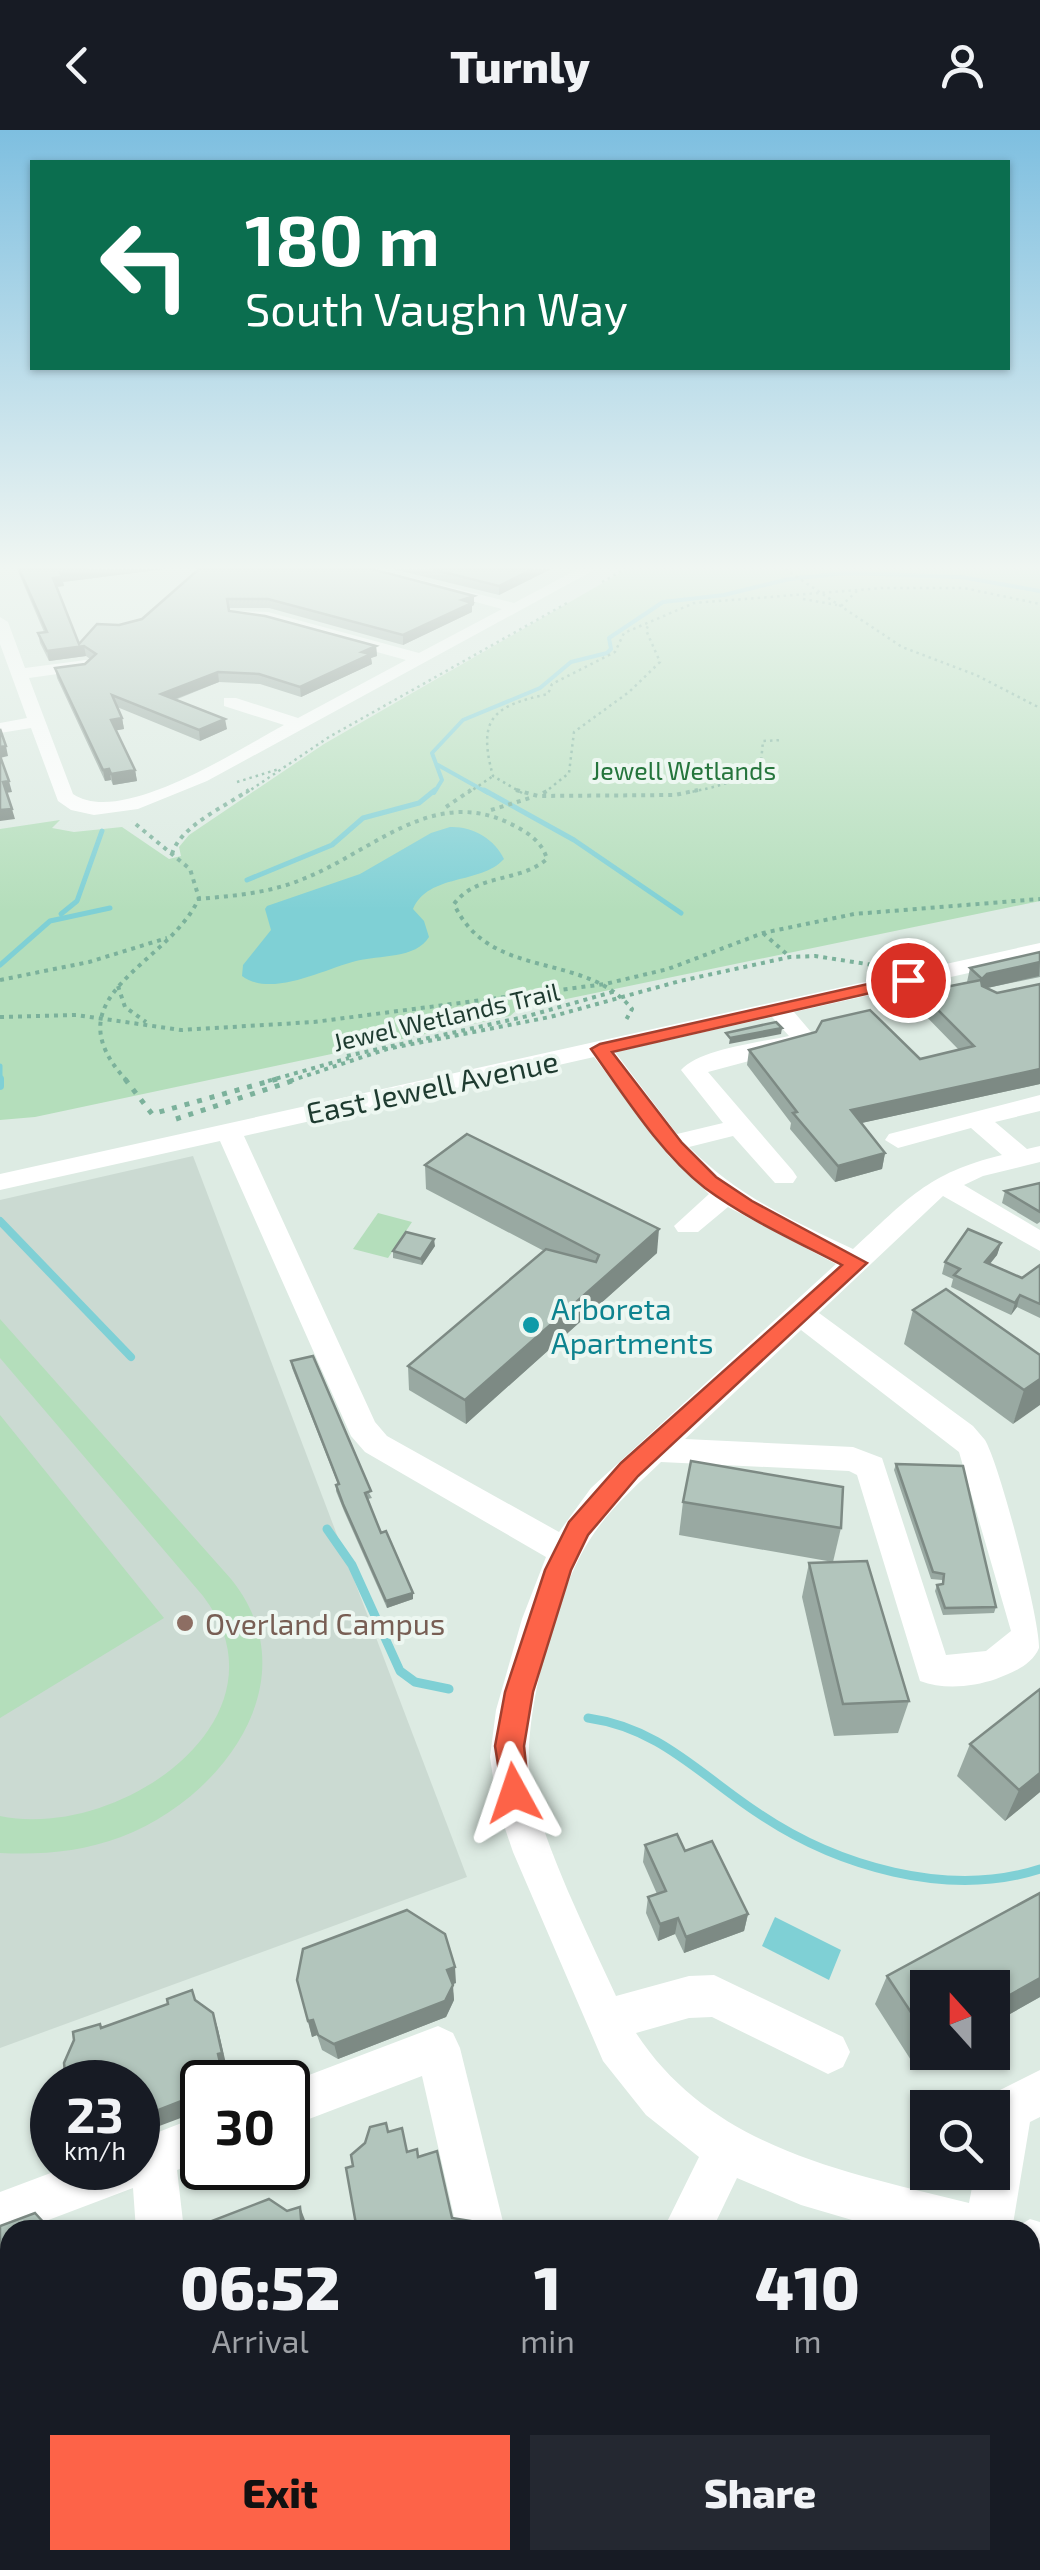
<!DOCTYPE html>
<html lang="en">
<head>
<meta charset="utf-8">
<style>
	:root { --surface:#171b24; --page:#242831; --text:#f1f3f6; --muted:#9ea1a6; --accent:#fd6348 }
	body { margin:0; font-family:"Exo 2",sans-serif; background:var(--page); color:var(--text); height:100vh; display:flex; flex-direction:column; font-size:38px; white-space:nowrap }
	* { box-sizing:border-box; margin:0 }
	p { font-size:32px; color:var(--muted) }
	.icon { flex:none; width:55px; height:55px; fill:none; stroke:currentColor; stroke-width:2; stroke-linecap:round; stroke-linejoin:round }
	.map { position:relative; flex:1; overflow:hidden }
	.details { position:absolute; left:0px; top:2090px; width:1040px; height:350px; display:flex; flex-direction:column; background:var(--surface); border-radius:30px 30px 0 0; box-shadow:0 2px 8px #0004 }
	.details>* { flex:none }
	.hud { position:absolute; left:30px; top:30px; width:980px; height:210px; border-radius:0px; box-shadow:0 2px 8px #0004; background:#0b6e4f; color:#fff; overflow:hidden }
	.needle { width:65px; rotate:339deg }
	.buttons { position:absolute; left:910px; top:1840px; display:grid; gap:20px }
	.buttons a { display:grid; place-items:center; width:100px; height:100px; border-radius:0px; background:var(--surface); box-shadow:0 2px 8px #0004; font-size:50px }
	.speed { position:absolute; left:30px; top:1930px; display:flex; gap:20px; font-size:50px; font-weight:700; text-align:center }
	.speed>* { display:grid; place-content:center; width:130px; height:130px; border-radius:50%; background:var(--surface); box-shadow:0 2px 8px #0004; line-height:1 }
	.speed small { font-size:25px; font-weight:400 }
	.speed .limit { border:5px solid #111; border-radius:15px; background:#fff; color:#111 }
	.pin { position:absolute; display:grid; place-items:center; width:85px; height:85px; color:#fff; margin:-42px; border:5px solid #fff; border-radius:50%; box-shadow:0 2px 10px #0007 }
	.me { position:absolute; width:110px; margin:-55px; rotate:355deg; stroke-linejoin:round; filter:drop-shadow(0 0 8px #0008) }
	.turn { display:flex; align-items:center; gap:35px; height:210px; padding:0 50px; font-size:45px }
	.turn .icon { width:130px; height:130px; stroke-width:2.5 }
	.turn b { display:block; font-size:70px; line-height:85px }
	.eta { display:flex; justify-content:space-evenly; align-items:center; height:170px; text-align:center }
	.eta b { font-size:60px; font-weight:800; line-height:70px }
	.action { display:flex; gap:20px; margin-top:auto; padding:20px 50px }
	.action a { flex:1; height:115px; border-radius:0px; background:var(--accent); color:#111; font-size:40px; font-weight:800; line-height:115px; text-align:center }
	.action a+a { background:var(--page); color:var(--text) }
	header { display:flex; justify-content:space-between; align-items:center; height:130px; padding:0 50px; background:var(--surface); font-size:45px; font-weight:800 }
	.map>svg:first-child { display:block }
	.built { fill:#cbdad2 }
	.green { fill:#b4debb }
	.water { fill:#7fd0d5 }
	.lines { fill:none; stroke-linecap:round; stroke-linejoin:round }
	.stream-far3 { stroke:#7fd0d5; stroke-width:4 }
	.stream-far2 { stroke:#7fd0d5; stroke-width:5 }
	.stream-far1 { stroke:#7fd0d5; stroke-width:8 }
	.stream { stroke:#7fd0d5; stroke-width:9 }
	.path-far2 { stroke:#7bb19b; stroke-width:2.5; stroke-dasharray:2.5 4; stroke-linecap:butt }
	.path-far1 { stroke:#7bb19b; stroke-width:4; stroke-dasharray:4 5; stroke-linecap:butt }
	.path { stroke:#7bb19b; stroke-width:5; stroke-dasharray:5 8; stroke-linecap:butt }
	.minor { fill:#fff; fill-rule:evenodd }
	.wall { fill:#99a9a2 }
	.shaded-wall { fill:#7d8a84 }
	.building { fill:#b2c5bc; stroke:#7d8a84; stroke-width:2.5 }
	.route { fill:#fd6348; stroke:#a4402f; stroke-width:2.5 }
	.culture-dot { fill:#0f9aa8; stroke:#edf7f1; stroke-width:4 }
	.education-dot { fill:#8d6e63; stroke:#edf7f1; stroke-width:4 }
	.labels { text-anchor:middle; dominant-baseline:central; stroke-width:8; stroke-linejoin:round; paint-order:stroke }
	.far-park-label { font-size:25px; fill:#25753c; stroke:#edf7f1 }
	.far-street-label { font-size:25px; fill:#1e3b30; stroke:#edf7f1 }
	.street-label { font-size:30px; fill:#1e3b30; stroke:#edf7f1 }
	.culture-label { font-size:30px; fill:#0d838f; stroke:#edf7f1; text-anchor:start }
	.education-label { font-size:30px; fill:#785e54; stroke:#edf7f1; text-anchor:start }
</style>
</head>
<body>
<header><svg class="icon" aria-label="back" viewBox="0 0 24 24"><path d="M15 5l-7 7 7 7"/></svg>Turnly<svg class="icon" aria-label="person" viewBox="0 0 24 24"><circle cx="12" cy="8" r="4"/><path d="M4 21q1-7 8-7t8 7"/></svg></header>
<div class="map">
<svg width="1040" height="2440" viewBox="0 0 1040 2440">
	<rect width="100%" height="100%" fill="#ddebe3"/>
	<!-- built -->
	<polygon class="built" points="193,1026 467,1747 0,1918 0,1070"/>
	<!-- green -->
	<g class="green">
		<polygon points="627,439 1040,439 1040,771 518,879 510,886 35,987 0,990 0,699 60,690 52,698 74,702 122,697 169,729 181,726 179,717 189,705 324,614"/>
		<polygon points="378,1083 412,1092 388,1128 353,1119"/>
		<path d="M0 1189 231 1449C312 1549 222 1669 121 1707 80 1722 42 1725 0 1723V1686C120 1711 296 1587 203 1466L0 1228Z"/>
		<polygon points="0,1285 164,1488 0,1588"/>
	</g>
	<!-- water -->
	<g class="water">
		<path d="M450 697C472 696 495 709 504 729 480 755 429 743 413 779L424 791 429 807C416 829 379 825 356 831 324 839 272 868 242 846L243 835 271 800 265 779 267 776 360 744 431 703Z"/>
		<polygon points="775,1787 841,1820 829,1850 762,1816"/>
	</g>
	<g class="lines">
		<!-- stream-far3 -->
		<g class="stream-far3">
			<polyline points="438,635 488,663"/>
			<polyline points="434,663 442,650 432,623 463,590 540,558 571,532 607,523 611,519 609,508 663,472 724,465 789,449 846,443 961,447 1040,461"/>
		</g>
		<!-- stream-far2 -->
		<g class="stream-far2">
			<polyline points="484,660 574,710 681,783"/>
			<polyline points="247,750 332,715 363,688 419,673 435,660"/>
			<polyline points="61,784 77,771 102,701"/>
			<polyline points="0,835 50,791 110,778"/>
			<polyline points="0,936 0,951"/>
		</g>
		<!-- stream-far1 -->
		<g class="stream-far1">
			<polyline points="0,949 0,956"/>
			<polyline points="0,1091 131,1227"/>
		</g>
		<!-- stream -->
		<g class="stream">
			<polyline points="327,1399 352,1435 400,1541 415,1552 449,1559"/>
			<path d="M588 1588C660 1598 700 1645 758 1683 836 1736 948 1769 1040 1739"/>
		</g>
		<!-- path-far2 -->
		<g class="path-far2">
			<polyline points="785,439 902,517 976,545 1040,578"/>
			<polyline points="602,452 625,439"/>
			<polyline points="803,469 837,475"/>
			<polyline points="841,476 857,461"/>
			<polyline points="237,652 279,639"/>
			<polyline points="246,663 329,607 567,473"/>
			<polyline points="468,663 493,646"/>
			<path d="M522 663 493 646C477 588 493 576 548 564L552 554 615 522 624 503 694 473 882 458H964L1040 474"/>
			<polyline points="544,663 569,643 574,602 629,562 660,532 646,500 649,494"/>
			<path d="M686 663C715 657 739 653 761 632L763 611 783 610"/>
		</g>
		<!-- path-far1 -->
		<g class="path-far1">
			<polyline points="516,660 538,666 675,665 698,660"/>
			<polyline points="543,663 549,660"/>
			<polyline points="446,677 471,660"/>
			<polyline points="491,680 533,667"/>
			<path d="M172 724C180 696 226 676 249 660"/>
			<path d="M197 769C233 766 270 763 303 749 372 722 432 656 509 693 526 701 542 711 547 729 519 753 477 743 454 774 490 852 584 820 632 879L626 890"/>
			<polyline points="763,803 790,827"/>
			<polyline points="0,850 89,832 167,808"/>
			<polyline points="118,856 125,877 146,892"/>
			<polyline points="0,887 76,885 181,900 314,892 605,854 668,839 763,803 854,784 1040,769"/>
			<polyline points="347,926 528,886 616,861"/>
			<path d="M127 951C47 865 169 836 199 768L190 739 132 691"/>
			<polyline points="268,951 349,928"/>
			<polyline points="290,951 387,919 550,887 680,851 790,827 815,826 873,835"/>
		</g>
		<!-- path -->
		<g class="path">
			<polyline points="125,949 152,984 277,949"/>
			<polyline points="176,989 298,949"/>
		</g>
		<!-- minor -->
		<g class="minor">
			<path d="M351 439H377L514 473 578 439H596L207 651 138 679 94 685 71 680 58 671 31 598 0 603V593L27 588 0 514V487L8 492 25 538 86 530 94 535 86 540 29 548 73 664C121 697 239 619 284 595L224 576V568H236L298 588 406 530 267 492 231 487V481L268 482 419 523 502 479Z"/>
			<path d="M1040 813V827L794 882 817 909 813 914 708 942 793 1041 797 1047 793 1053H775L733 1006 689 1017C736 1065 793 1091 853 1119 907 1070 927 1043 1002 1025L971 998 898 1018 885 1010 889 1004 1040 965V981L995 992 1027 1019 1040 1016V1032L983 1046 964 1055 1040 1100V1121L943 1066 819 1183 973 1296 985 1310C1001 1338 1040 1491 1039 1518 1032 1535 1012 1543 996 1549 972 1557 944 1560 920 1551L857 1345 849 1341 661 1332C635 1357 608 1380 589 1411 556 1462 520 1594 531 1653 544 1718 588 1804 616 1866L689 1846 714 1845 843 1907 850 1922 843 1937 828 1944 712 1887 689 1888 636 1903C712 2019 845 2042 969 2073L975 2042H992V1978H988L994 1963 1040 1940V1987L1030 1992 1012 2100 1030 2089 1040 2092V2140L1030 2137V2100H886L801 2075 737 2048 712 2100H663L699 2027 646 1985 603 1931 513 1722 497 1675 490 1627 496 1580 522 1489 546 1427 365 1322 351 1306 220 1011 0 1060V1044ZM772 887 789 906C761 912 699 919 681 940L723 993 677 1004 615 922ZM594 927 669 1026 709 1064 674 1096 678 1102H698L728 1077 836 1134 591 1358 559 1402 387 1306 375 1292 244 1006ZM801 1200 959 1322 1011 1501 986 1521 946 1525 882 1328 853 1317 685 1309Z"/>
			<polygon points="438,1896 453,1903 460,1918 505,2100 457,2100 422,1946 288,1997 288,1953"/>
			<polygon points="202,1985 202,2031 177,2040 184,2100 136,2100 133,2058 22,2100 10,2100 10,2105 0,2108 0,2062 64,2038 138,2038 138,2010"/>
			<polygon points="21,2430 102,2430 98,2440 17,2440"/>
			<polygon points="588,2430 643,2430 647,2440 592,2440"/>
			<polygon points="783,2430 837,2430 841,2440 787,2440"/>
		</g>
	</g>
	<!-- wall -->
	<g class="wall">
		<polygon points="17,439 164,439 63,452 64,456 56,457 79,514 119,495 142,489 199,439 474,466 474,475 472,476 472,482 403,515 269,478 229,478 229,481 376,516 377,526 371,528 372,534 301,567 260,554 219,552 175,570 227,599 200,611 117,577 122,588 124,599 116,600 135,640 137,651 113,655 111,650 105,651 57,548 55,538 85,534 90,529 86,526 49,531 40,513 38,503 44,502"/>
		<polygon points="393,439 551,439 499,465"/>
		<polygon points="1040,822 1040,847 987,858 1040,954 861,993 885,1023 882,1039 835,1052 790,999 791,993 747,935 749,920 920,929 959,920 917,877 920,862 967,852 970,838"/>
		<polygon points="425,1035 657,1123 466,1294 409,1260 408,1236 544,1121 426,1059"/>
		<polygon points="1040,1053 1040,1092 1037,1094 1002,1073 1005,1061"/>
		<polygon points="1001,1113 997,1125 990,1134 1022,1148 1040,1135 1040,1188 1017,1177 1011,1185 951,1157 953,1149 942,1144 945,1132"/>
		<polygon points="435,1116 422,1135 393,1128 393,1121"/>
		<polygon points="913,1180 1040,1225 1013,1294 904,1214"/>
		<polygon points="291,1231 372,1368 368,1369 381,1403 413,1469 387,1478 344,1381 336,1361 336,1355 338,1354 292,1238"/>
		<polygon points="896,1334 996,1477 994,1483 943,1485 935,1461 937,1455 942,1454 942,1450 931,1449 894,1340"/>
		<polygon points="683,1372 841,1398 833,1432 679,1405"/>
		<polygon points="809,1433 909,1571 898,1603 834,1606 802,1467"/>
		<polygon points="970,1614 1040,1662 1005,1691 957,1646"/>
		<polygon points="645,1715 685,1721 748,1784 744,1801 684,1823 675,1804 658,1811 646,1783 648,1767 657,1764 643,1732"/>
		<polygon points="1040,1763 1040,1867 992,1894 992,1858 928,1858 928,1922 943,1922 916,1938 875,1874 887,1846"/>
		<polygon points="297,1850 456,1853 452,1854 454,1870 446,1887 338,1929 322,1920 317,1905 312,1907"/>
		<polygon points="1030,2238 1040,2242 1040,2352 1030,2348"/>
		<polygon points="895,2430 1014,2430 1020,2440 900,2440"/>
	</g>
	<!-- shaded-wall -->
	<g class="shaded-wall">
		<polygon points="87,439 164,439 63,452 64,456 54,457 53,448 60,442"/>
		<polygon points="533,439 551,439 499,465 499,456"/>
		<polygon points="474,466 474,475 472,476 472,482 403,515 403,505 462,470"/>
		<polygon points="84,516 86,526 49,531 47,521"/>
		<polygon points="376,516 377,526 371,528 372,534 301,567 300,557 362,522"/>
		<polygon points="218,542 219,552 162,574 161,564"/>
		<polygon points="122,588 124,599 113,601 111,590"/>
		<polygon points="225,589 227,599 200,611 199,600"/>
		<polygon points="6,616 8,626 0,628 0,617"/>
		<polygon points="109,639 111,650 105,651 103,640"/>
		<polygon points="135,640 137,651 113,655 111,644"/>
		<polygon points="9,651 12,662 6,663 3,652"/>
		<polygon points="12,679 15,689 0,691 0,680"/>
		<polygon points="1040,832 1039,846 983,859 978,864 982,849 987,844"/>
		<polygon points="782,898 781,904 729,914 730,908"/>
		<polygon points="1040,939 1040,954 848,996 851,980"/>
		<polygon points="885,1023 882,1039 835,1052 838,1036"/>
		<polygon points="659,1099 657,1123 466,1294 465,1270"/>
		<polygon points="434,1109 435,1116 422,1135 421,1129"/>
		<polygon points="1001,1113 997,1125 982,1143 985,1132"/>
		<polygon points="1020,1165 1017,1177 1011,1185 1015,1173"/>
		<polygon points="1040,1249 1040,1275 1013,1294 1024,1260"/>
		<polygon points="413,1463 413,1469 387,1478 386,1471"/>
		<polygon points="1040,1643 1040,1662 1005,1691 1019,1660"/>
		<polygon points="748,1784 744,1801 684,1823 686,1807"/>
		<polygon points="678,1788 675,1804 658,1811 660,1794"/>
		<polygon points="455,1837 456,1853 448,1856 447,1840"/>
		<polygon points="1040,1848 1040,1867 992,1894 992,1875"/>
		<polygon points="453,1855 454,1870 446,1887 338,1929 334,1914"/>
		<polygon points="213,1883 218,1899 227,1938 224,1939 227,1952 216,1952 218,1924"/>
		<polygon points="313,1890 317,1905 312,1907 308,1891"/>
		<polygon points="928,1915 928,1922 943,1922 916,1938"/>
		<polygon points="202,1963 202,1980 138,2004 138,1988"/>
		<polygon points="300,2077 305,2090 305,2100 302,2100"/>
		<polygon points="10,2192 10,2207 0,2212 0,2196"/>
	</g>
	<!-- building -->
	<g class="building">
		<polygon points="19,439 87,439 60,442 62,447 53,448 79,514 97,494 119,495 142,489 199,439 372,439 474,466 462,470 472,473 403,505 268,469 227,469 229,481 265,486 376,516 362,522 371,524 300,557 259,544 218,542 161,564 225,589 199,600 112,565 122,588 111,590 135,640 111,644 109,639 103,640 55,538 85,534 96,524 84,516 47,521 38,503 47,502"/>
		<polygon points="431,439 533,439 499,456"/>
		<polygon points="0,599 6,616 0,617"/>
		<polygon points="0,626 9,651 3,652 12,679 0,680"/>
		<polygon points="1040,822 1040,832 987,844 982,849 970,838"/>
		<polygon points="981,850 982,856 997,863 1040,854 1040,939 851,980 885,1023 838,1036 793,983 797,982 749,920 816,902 822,891 870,880 920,929 974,916 920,862"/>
		<polygon points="776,892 782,898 730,908 726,903"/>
		<polygon points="467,1004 659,1099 465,1270 408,1236 546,1119 596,1132 599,1125 425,1035"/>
		<polygon points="1040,1053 1040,1082 1005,1061"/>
		<polygon points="968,1099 1001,1113 985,1132 1022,1148 1040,1135 1040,1174 1020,1165 1015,1173 954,1145 960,1139 945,1132"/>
		<polygon points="406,1102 434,1109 421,1129 393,1121"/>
		<polygon points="946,1159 1040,1225 1040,1249 1024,1260 913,1180"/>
		<polygon points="313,1226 371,1361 365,1363 381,1403 386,1401 413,1463 386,1471 343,1374 336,1355 339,1354 291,1231"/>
		<polygon points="691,1331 843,1357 841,1398 683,1372"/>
		<polygon points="896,1334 963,1336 996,1477 945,1478 937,1455 943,1454 944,1444 933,1442"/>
		<polygon points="867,1431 909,1571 843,1574 809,1433"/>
		<polygon points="1040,1559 1040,1643 1019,1660 970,1614"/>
		<polygon points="677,1704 685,1721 712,1711 748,1784 686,1807 678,1788 660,1794 648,1767 666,1761 645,1715"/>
		<polygon points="1040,1763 1040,1848 992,1875 992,1858 928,1858 928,1908 887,1846"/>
		<polygon points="407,1780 445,1804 455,1837 447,1840 453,1855 445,1871 334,1914 318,1905 313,1890 308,1891 297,1850 303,1819"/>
		<polygon points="192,1860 195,1870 213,1883 222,1923 218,1924 222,1941 216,1952 202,1952 202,1963 138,1988 138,1952 66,1952 64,1933 74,1910 73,1902 100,1894 101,1898 168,1874 167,1869"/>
		<polygon points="386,1993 388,2002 402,1998 407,2022 417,2019 418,2027 437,2021 452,2088 471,2091 473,2100 357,2100 346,2038 353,2036 351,2025 365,2013 370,1997"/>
		<polygon points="269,2069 287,2081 300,2077 302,2100 200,2100 204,2094"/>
		<polygon points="35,2083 46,2095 47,2100 10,2100 10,2192 0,2196 0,2096"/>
		<polygon points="1030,2238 1040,2242 1040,2339 1030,2335"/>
		<polygon points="101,2430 272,2430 273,2437 280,2434 281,2440 96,2440"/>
		<polygon points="481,2430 589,2430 593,2440 484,2440"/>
		<polygon points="907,2430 1014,2430 1020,2440 912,2440"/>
	</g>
	<!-- sky -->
	<linearGradient id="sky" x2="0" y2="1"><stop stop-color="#7ebfe0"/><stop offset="0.56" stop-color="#f0f6f2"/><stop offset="1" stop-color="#f0f6f2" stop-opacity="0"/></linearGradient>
	<rect width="1040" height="781" fill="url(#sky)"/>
	<!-- route -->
	<path class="route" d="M908 845 914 846V853L612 922 682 1013 716 1047 752 1071 867 1133 638 1346 588 1405 571 1440 533 1562 524 1616 529 1663 525 1672 514 1676 504 1672 495 1616 505 1562 545 1440 569 1392 621 1333 842 1135C796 1111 747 1089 705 1058 660 1023 624 965 591 919L600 914Z"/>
	<!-- markers -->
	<circle class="culture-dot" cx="531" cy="1195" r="10"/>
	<circle class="education-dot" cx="185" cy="1493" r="10"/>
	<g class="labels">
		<!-- far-park labels -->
		<g class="far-park-label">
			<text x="684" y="640">Jewell Wetlands</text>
		</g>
		<!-- far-street labels -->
		<g class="far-street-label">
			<text transform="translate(446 886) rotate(-13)">Jewel Wetlands Trail</text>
		</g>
		<!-- street labels -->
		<g class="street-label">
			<text transform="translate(432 956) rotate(-12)">East Jewell Avenue</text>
		</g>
		<!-- culture labels -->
		<g class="culture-label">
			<text x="551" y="1178">Arboreta<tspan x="551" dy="34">Apartments</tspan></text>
		</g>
		<!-- education labels -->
		<g class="education-label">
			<text x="205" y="1493">Overland Campus</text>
		</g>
	</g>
</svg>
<div class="buttons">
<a><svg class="needle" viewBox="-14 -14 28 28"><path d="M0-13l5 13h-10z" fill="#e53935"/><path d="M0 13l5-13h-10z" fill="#9ea1a6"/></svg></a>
<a><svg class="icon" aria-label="search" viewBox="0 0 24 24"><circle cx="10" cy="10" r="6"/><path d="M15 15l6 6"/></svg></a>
</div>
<div class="speed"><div>23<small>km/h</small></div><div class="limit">30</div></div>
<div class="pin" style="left:908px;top:850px;background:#d93025"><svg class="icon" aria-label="arrive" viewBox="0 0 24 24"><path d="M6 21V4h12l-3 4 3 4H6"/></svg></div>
<svg class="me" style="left:514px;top:1663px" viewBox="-20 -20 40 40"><path d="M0-17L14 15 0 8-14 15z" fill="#fd6348" stroke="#fff" stroke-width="4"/></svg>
<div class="hud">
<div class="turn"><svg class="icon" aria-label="left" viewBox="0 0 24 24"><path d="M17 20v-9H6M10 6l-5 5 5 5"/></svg><div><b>180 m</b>South Vaughn Way</div></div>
</div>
<section class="details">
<div class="eta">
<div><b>06:52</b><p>Arrival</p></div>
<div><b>1</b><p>min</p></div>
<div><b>410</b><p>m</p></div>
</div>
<div class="action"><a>Exit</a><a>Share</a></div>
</section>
</div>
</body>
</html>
